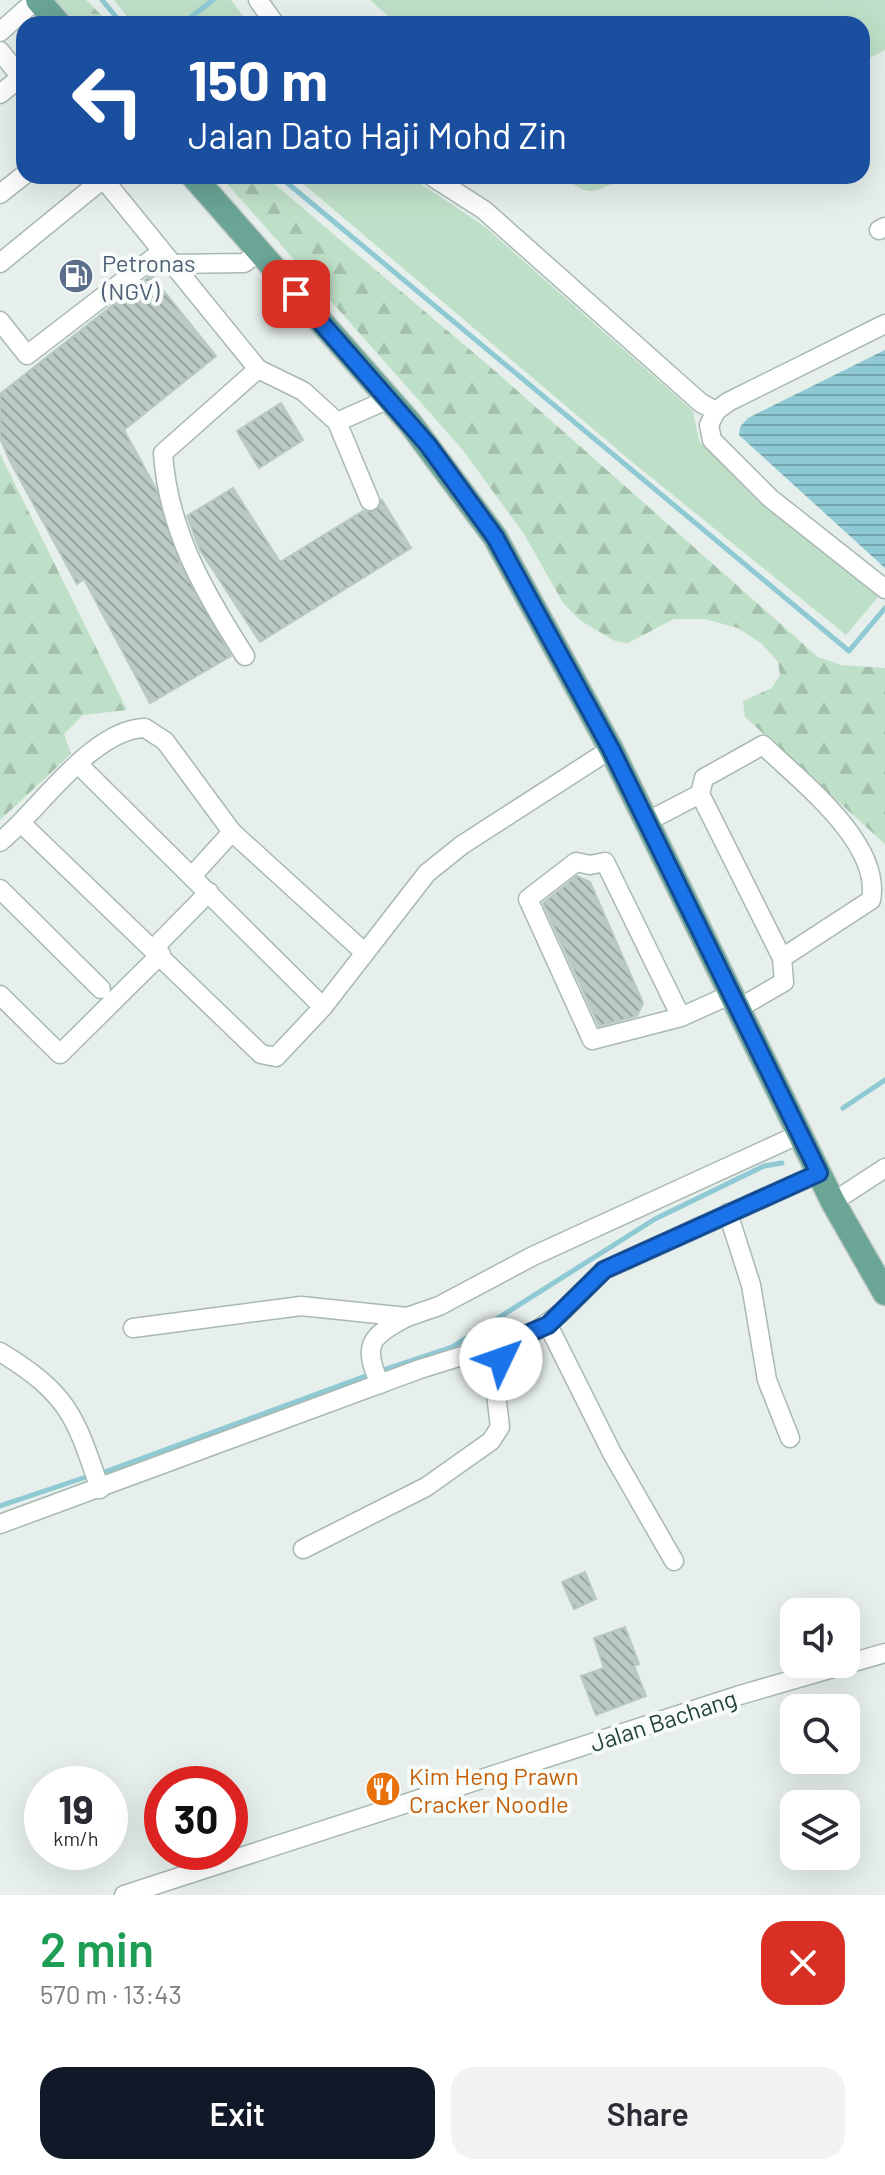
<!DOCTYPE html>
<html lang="en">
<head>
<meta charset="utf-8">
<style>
	:root { --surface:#fff; --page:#f2f2f3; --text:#2b2b33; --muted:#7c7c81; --accent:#111827 }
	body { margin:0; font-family:Barlow,sans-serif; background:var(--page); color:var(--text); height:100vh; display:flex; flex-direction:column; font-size:30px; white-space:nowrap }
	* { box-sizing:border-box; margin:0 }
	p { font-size:26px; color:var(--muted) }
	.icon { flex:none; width:44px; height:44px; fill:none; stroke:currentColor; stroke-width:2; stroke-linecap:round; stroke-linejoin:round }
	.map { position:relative; height:1895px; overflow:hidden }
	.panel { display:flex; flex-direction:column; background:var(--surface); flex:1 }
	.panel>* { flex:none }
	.hud { position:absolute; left:16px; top:16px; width:854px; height:168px; border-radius:24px; box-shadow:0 8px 32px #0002; background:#1a4fa0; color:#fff; overflow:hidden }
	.fabs { position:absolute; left:780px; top:1598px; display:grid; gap:16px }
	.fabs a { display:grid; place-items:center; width:80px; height:80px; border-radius:16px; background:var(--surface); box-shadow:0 8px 32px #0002; font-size:40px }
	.speed { position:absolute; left:24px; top:1766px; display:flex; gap:16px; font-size:40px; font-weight:700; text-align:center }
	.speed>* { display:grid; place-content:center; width:104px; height:104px; border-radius:50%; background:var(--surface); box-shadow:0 8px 32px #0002; line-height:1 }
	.speed small { font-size:20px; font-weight:400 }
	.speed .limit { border:12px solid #d22; background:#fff; color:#111 }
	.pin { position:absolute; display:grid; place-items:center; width:68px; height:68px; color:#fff; margin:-34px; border-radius:16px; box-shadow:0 4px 12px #0006 }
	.me { position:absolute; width:88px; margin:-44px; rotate:48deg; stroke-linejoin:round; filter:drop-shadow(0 0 6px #0008) }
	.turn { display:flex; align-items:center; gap:28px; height:168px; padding:0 40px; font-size:36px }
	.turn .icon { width:104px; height:104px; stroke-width:2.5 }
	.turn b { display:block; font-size:56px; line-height:68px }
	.round { display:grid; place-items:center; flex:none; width:84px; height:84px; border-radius:24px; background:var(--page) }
	.overview { display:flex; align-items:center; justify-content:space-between; height:136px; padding:0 40px }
	h1 { font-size:48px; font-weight:600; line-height:60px; color:#1e9e55 }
	.primary-button { display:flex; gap:16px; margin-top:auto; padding:16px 40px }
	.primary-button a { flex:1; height:92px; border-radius:24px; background:var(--accent); color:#fff; font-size:32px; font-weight:600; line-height:92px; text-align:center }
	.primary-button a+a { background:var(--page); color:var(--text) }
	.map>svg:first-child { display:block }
	.green { fill:#bfe0c8 }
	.forest { fill:url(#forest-firs) }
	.water { fill:url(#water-rules) }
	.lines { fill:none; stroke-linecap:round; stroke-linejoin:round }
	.stream { stroke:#8ec9d4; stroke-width:5 }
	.building { fill:url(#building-back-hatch); stroke:#b8c9c2; stroke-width:2 }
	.minor-casing { stroke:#a8b8b2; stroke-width:21 }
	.major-casing { stroke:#c2cac8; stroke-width:27 }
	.minor { stroke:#fff; stroke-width:18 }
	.major { stroke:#6aa596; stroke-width:24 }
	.route-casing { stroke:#114b97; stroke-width:20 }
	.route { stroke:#1a73e8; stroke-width:14 }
	.labels { text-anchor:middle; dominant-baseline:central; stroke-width:8; stroke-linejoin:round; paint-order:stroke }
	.service-label { font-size:24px; fill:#4e5e75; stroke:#f7fbf9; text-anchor:start }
	.street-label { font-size:24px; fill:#24423a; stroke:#f7fbf9 }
	.food-label { font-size:24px; fill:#c56008; stroke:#f7fbf9; text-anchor:start }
</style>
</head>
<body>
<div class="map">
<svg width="885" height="1895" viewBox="0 0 885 1895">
	<defs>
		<pattern id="forest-firs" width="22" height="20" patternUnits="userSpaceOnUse" patternTransform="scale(2)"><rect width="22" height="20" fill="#bfe0c8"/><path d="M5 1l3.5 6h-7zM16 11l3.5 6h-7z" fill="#a4c1ad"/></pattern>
		<pattern id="water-rules" width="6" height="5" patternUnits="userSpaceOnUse" patternTransform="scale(2)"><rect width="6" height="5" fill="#8ec9d4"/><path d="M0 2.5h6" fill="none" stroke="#74a5ad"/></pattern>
		<pattern id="building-back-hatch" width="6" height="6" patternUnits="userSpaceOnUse" patternTransform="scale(2)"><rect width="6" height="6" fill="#bbcac4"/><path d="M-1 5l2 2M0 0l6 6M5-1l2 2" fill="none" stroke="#98a6a0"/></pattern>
	</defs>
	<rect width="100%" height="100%" fill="#e6efeb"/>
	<!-- green -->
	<g class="green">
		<polygon points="114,0 231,0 249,24 133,24"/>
		<polygon points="370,0 885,0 885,50 862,62 862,24 397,24"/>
		<polygon points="294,176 409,176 484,226 693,411 699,441 758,501 878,597 846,635 631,461"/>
		<path d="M564 176H627C597 190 591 201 564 176Z"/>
	</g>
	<!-- forest -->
	<g class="forest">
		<polygon points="55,0 86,0 110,24 78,24"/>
		<polygon points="220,176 265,176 495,371 818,657 841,665 885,668 885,844 745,717 743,701 772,688 780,675 778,662 762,644 738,628 705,619 674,619 628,643 615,641 581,621 563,603 524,534 462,449"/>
		<polygon points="0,454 127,710 83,715 64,734 71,754 0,820"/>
	</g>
	<!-- water -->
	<polygon class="water" points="885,350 885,568 739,435 740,427 748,418"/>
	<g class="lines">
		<!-- stream -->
		<g class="stream">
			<polyline points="102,0 122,24"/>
			<polyline points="182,24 213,0"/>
			<polyline points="279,176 849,651 885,608"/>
			<polyline points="843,1108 885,1080"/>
			<polyline points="380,1371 452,1347 655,1219 764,1166 782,1163"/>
			<polyline points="102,1473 371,1374"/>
			<polyline points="0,1506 86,1477"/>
		</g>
	</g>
	<!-- building -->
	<g class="building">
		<polygon points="151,275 216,356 124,430 156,489 180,564 231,656 150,703 84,579 77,584 10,461 0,438 0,394"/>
		<polygon points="281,403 303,440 259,468 237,431"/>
		<polygon points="233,488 280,562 363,511 375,512 382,500 411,548 260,642 200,550 187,516"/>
		<polygon points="577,876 590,882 643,1003 637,1016 599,1026 543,903"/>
		<polygon points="585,1572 596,1599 574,1609 562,1582"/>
		<polygon points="625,1627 639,1664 634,1666 646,1696 596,1715 581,1676 604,1668 594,1638"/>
	</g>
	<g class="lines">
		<defs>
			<g id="minor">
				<polyline points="258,0 275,24"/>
				<polyline points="0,32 36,0"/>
				<polyline points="0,51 24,81"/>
				<polyline points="0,94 21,77"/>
				<polyline points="101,176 258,369 303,391 337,422 370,501"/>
				<polyline points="431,176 484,210 701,403 716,411"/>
				<polyline points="0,194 24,175"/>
				<polyline points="879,230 885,227"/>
				<polyline points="0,263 103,179"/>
				<polyline points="171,264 244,263 259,252"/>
				<polyline points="0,321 27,355 161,252"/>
				<polyline points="885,324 728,402 716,411 709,425 712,440 770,498 885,589"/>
				<polyline points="337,422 389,399"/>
				<path d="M245 656C204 592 168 530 163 453L258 369"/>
				<polyline points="78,764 323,1007"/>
				<polyline points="648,821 700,794"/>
				<polyline points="22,824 261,1054 276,1057 323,1007 427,873 462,845 611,749"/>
				<path d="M0 842C39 810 92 729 145 728L165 741 232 832 364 952"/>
				<polyline points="192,876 232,832"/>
				<polyline points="0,889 101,989"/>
				<polyline points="154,948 209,892"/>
				<polyline points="0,995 60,1054 161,954"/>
				<path d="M739 1008 784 982 782 958 700 794 704 778 763 745C800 781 882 843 871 900L782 958"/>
				<polyline points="681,1017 605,862 590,865 576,862 528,899 592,1040 681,1017 732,994"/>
				<polyline points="833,1202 885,1168"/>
				<polyline points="728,1213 751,1285 767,1380 790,1438"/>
				<polyline points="548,1325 612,1453 674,1561"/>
				<polyline points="133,1328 301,1306 407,1317 439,1306 533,1256 800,1134"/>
				<path d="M0 1352C69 1394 75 1416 100 1489"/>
				<path d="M380 1384C362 1345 370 1336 407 1317"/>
				<polyline points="0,1524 420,1369 530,1335 561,1313 604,1270 819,1173"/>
				<polyline points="303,1549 426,1487 491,1441 500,1427 495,1386 506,1343"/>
				<polyline points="124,1895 740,1695 885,1653"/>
			</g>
			<g id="major">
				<polyline points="38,0 59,24"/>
				<polyline points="193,176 410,423 495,537 611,749 833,1202 885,1293"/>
			</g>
		</defs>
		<!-- minor casing -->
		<use href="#minor" class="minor-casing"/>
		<!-- major casing -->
		<use href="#major" class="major-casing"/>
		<!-- minor -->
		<use href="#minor" class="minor"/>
		<!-- major -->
		<use href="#major" class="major"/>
	</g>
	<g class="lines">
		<defs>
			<polyline id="route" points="296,294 428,445 495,537 611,749 819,1173 604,1270 548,1325 506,1343 501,1359"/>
		</defs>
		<!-- route casing -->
		<use href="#route" class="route-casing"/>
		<!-- route -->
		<use href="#route" class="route"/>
	</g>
	<!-- icons -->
	<defs>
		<symbol id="fuel-disc" viewBox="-11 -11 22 22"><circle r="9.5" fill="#5c6f8a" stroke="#f7fbf9"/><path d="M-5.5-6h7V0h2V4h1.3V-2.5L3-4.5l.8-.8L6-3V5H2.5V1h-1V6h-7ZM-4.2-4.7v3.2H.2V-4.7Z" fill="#fff"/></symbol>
		<symbol id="restaurant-disc" viewBox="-11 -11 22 22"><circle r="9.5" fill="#e8710a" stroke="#f7fbf9"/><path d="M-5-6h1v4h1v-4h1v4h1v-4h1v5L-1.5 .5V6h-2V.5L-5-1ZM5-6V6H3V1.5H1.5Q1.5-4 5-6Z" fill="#fff"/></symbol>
	</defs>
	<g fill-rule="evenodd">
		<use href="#fuel-disc" x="56" y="256" width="40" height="40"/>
		<use href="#restaurant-disc" x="363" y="1769" width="40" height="40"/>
	</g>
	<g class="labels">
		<!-- service labels -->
		<g class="service-label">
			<text x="102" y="262">Petronas<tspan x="102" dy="28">(NGV)</tspan></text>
		</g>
		<!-- street labels -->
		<g class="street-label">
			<text transform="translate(663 1720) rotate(-18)">Jalan Bachang</text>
		</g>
		<!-- food labels -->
		<g class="food-label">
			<text x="409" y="1775">Kim Heng Prawn<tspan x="409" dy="28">Cracker Noodle</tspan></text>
		</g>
	</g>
</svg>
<div class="fabs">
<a><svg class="icon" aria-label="sound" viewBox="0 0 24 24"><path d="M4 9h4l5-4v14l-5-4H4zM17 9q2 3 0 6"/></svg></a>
<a><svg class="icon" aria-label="search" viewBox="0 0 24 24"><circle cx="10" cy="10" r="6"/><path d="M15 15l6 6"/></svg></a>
<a><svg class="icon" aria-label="layers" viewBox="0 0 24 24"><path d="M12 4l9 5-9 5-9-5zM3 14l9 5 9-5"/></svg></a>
</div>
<div class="speed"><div>19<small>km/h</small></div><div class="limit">30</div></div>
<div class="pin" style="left:296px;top:294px;background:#d93025"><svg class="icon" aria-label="arrive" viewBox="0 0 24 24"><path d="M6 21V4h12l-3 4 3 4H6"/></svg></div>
<svg class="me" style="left:501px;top:1359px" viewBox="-20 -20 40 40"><circle r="19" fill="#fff"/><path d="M0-13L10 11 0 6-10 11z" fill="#1a73e8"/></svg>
<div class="hud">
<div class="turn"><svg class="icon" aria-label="left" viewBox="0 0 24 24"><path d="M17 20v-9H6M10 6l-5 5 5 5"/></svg><div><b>150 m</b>Jalan Dato Haji Mohd Zin</div></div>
</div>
</div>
<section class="panel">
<div class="overview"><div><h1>2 min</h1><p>570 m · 13:43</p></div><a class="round" style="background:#d93025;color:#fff"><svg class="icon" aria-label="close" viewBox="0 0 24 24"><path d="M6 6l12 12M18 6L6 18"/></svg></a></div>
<div class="primary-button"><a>Exit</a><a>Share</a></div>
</section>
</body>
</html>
